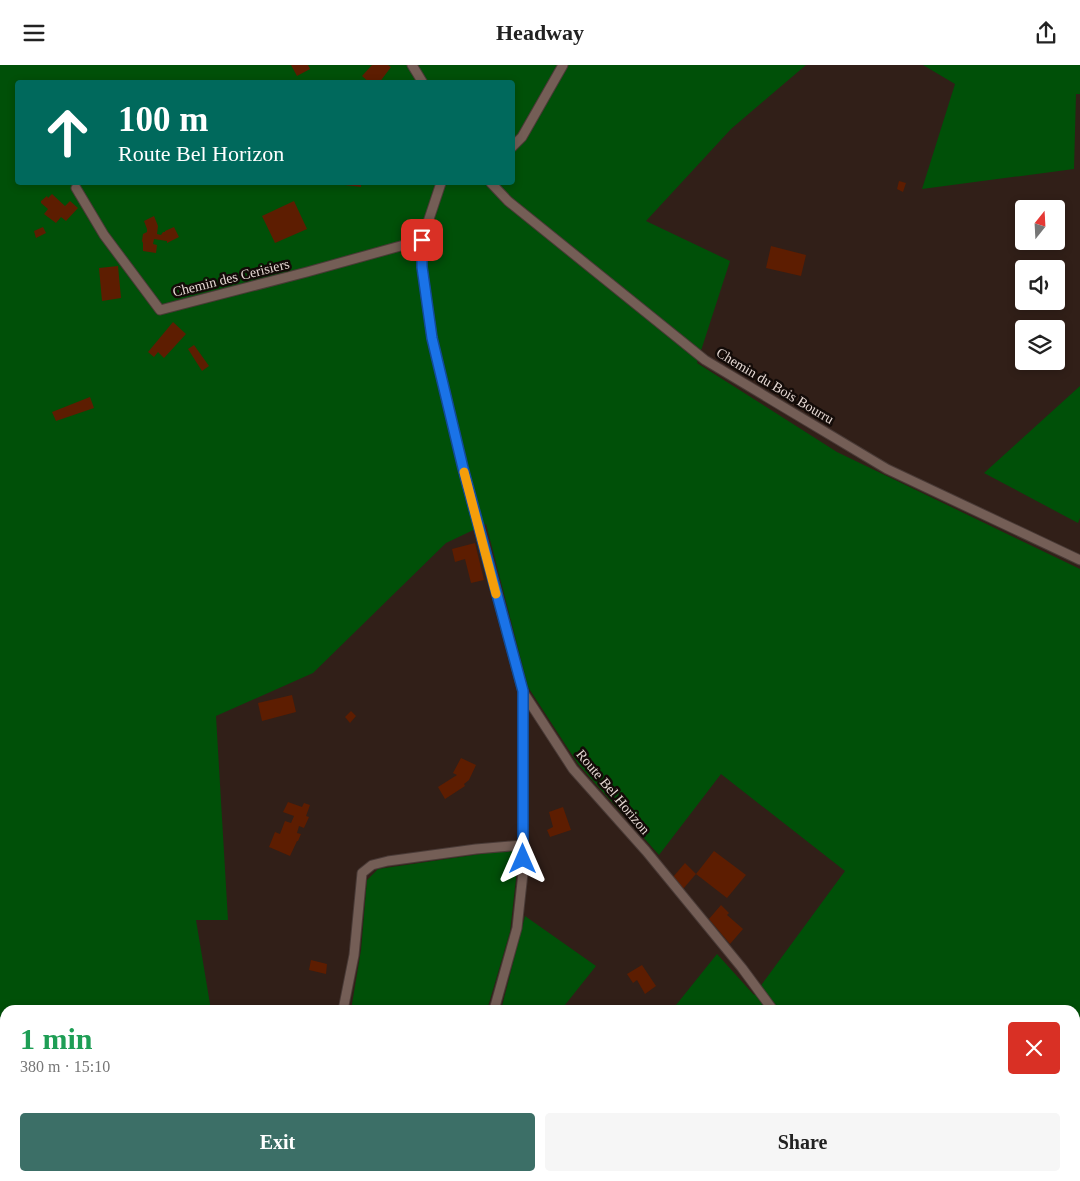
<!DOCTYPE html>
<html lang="en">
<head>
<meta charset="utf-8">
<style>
	:root { --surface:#fff; --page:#f6f6f6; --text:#222; --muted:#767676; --accent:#3c6f67 }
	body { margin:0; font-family:"Times New Roman",serif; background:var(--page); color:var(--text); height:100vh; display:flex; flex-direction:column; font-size:19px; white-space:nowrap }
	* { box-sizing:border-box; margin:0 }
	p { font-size:16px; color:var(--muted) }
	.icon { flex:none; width:28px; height:28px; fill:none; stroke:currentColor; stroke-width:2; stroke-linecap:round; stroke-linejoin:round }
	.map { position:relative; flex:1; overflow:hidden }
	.panel { position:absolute; left:0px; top:940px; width:1080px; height:176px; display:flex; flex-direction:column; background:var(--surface); border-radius:15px 15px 0 0; box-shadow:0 2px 8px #0003 }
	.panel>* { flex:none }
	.guide { position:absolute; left:15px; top:15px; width:500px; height:105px; border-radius:5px; box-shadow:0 2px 8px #0003; background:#00695c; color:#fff; overflow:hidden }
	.needle { width:32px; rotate:18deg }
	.fabs { position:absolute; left:1015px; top:135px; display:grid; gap:10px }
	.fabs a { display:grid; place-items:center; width:50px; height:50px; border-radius:5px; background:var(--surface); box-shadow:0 2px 8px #0003; font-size:25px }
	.pin { position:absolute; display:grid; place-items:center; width:42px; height:42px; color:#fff; margin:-21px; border-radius:10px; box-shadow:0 2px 8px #0006 }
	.me { position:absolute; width:55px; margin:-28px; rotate:0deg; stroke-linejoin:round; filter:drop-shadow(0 0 4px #0008) }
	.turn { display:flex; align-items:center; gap:18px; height:105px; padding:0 20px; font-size:22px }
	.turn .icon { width:65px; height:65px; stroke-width:2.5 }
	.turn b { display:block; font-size:35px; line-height:42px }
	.round { display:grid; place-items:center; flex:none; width:52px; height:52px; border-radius:5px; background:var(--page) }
	.overview { display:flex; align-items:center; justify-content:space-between; height:85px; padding:0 20px }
	h1 { font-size:30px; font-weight:700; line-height:38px; color:#1e9e55 }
	.cta { display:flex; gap:10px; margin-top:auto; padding:10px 20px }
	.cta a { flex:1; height:58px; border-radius:5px; background:var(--accent); color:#fff; font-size:20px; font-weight:700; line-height:58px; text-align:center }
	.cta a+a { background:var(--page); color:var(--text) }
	header { display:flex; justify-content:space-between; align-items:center; height:65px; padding:0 20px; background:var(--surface); font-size:22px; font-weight:700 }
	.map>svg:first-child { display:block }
	.green { fill:#005008; fill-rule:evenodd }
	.building { fill:#5d1d01 }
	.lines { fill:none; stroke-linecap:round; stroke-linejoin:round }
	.minor-casing { stroke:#493a36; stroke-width:11 }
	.minor { stroke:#745e56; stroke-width:9 }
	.route-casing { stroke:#114b97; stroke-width:12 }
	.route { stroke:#1a73e8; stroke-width:9 }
	.slow { stroke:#f59e0b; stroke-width:9 }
	.labels { text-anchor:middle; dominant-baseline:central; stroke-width:5; stroke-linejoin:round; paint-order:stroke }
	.street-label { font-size:14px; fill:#e5d8d3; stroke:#130b08 }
</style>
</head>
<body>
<header><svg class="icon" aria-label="menu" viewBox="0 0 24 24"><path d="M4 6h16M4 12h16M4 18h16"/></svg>Headway<svg class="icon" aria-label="share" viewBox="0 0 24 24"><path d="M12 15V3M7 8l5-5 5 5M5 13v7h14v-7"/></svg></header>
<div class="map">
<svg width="1080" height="1116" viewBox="0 0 1080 1116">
	<rect width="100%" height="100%" fill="#311f18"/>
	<!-- green -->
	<g class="green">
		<path d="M0 0H806L731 64 646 156 730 196 697 298 837 387 1080 504V1088L1075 1095V945H672L717 889 754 930 845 806 721 709 659 790 578 699 528 622 486 459 446 478 313 608 216 651 228 855H196L211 945H5V1111H301L305 1116H0ZM18 18H512V118H18Z"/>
		<polygon points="923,0 1080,0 1080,29 1076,29 1074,104 922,124 955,19"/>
		<polygon points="1080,321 1080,453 1078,458 984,408"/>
		<polygon points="515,784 516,814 510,867 487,945 351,945 361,885 367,815 378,804"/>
		<polygon points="525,851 596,901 561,945 501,945"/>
		<polygon points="1075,1097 1080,1103 1080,1116 593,1116 589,1111 1075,1111"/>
		<polygon points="355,1111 458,1111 457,1116 351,1116"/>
	</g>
	<!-- building -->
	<g class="building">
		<polygon points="291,0 308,0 310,4 297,11"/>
		<polygon points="372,0 388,0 391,2 379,18 370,18 362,11"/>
		<polygon points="899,116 906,118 903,127 897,124"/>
		<polygon points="346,118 361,118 361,122 345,120"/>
		<polygon points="52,129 65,141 70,136 78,143 66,156 61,152 56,158 44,149 48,144 41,138 41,136 47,131 48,133"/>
		<polygon points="294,136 307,164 275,178 262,151"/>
		<polygon points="154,151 158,161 157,169 161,170 163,167 165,167 165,166 174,162 179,172 167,178 167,176 154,174 153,179 157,180 156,188 143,186 143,178 142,176 143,169 147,167 147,164 144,156"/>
		<polygon points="43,162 46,168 36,173 34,166"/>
		<polygon points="771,181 806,190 801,211 766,203"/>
		<polygon points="118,201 121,233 102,236 99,203"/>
		<polygon points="173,257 186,269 164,293 158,287 154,292 148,287"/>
		<polygon points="194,280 209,301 202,306 188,284"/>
		<polygon points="90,332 94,343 56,356 52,347"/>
		<polygon points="475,478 484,515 471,518 465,494 455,497 452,484"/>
		<polygon points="292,630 296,647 262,656 258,638"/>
		<polygon points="351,646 356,651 350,658 345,652"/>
		<polygon points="461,693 476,700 469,715 464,719 465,721 445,734 438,722 457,710 453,708"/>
		<polygon points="288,737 302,742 304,738 310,740 306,751 309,752 304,763 299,761 297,768 301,769 298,776 297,776 290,791 269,782 275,767 280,769 285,756 291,758 294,751 283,747"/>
		<polygon points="563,742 571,765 550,772 547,765 553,762 549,747"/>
		<polygon points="714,786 746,810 727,833 696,809"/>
		<polygon points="685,798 696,809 683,824 673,812"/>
		<polygon points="721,840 729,848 727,850 743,864 730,879 709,854"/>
		<polygon points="311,895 327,899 326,909 309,905"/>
		<polygon points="642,900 656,921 645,929 637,915 633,918 627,909"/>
		<polygon points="332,1111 342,1111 340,1116 331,1116"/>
		<polygon points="527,1111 560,1111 564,1116 531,1116"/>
	</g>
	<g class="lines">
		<defs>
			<g id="minor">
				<polyline points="412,0 423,18"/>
				<polyline points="512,82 522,72 563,0"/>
				<polyline points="441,118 422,175 422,202 432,273 463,403 523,627 573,704 646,786 742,903 773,945"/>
				<polyline points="491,118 508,136 705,295 887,404 1080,495"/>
				<polyline points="76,123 104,170 160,245 307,207 422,175"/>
				<polyline points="343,945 354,890 362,808 372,800 388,796 476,784 523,780"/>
				<polyline points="494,945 517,863 523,808 523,627"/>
				<polyline points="889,1111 892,1116"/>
				<polyline points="287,1116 289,1111"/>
				<polyline points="464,1116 465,1111"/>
			</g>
		</defs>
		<!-- minor casing -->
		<use href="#minor" class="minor-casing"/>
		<!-- minor -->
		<use href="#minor" class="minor"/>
	</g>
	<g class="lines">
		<defs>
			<polyline id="route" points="422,175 422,202 432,273 463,403 523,626 523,794"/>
		</defs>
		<!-- route casing -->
		<use href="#route" class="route-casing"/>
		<!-- route -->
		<use href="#route" class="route"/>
		<!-- slow -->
		<polyline class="slow" points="464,407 496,529"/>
	</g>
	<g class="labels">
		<!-- street labels -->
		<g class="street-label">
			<text transform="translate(231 213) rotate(-14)">Chemin des Cerisiers</text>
			<text transform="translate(775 321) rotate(31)">Chemin du Bois Bourru</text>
			<text transform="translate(613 727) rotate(50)">Route Bel Horizon</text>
		</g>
	</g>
</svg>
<div class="fabs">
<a><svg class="needle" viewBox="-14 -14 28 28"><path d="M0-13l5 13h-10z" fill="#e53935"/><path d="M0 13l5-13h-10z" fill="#767676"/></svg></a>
<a><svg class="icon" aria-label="sound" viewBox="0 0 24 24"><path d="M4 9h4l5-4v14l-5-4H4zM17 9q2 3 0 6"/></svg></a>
<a><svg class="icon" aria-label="layers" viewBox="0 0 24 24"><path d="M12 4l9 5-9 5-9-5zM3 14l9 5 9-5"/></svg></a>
</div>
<div class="pin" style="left:422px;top:175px;background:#d93025"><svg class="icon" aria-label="arrive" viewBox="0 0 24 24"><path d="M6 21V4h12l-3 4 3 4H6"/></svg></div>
<svg class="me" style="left:523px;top:794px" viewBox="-20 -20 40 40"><path d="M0-17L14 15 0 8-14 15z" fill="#1a73e8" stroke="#fff" stroke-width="4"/></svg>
<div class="guide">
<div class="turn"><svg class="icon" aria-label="ahead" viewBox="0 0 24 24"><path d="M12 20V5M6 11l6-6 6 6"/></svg><div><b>100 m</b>Route Bel Horizon</div></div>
</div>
<section class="panel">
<div class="overview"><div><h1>1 min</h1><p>380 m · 15:10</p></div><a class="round" style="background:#d93025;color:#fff"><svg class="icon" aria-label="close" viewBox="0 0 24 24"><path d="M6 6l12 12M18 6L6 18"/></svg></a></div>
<div class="cta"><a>Exit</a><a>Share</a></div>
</section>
</div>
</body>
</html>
